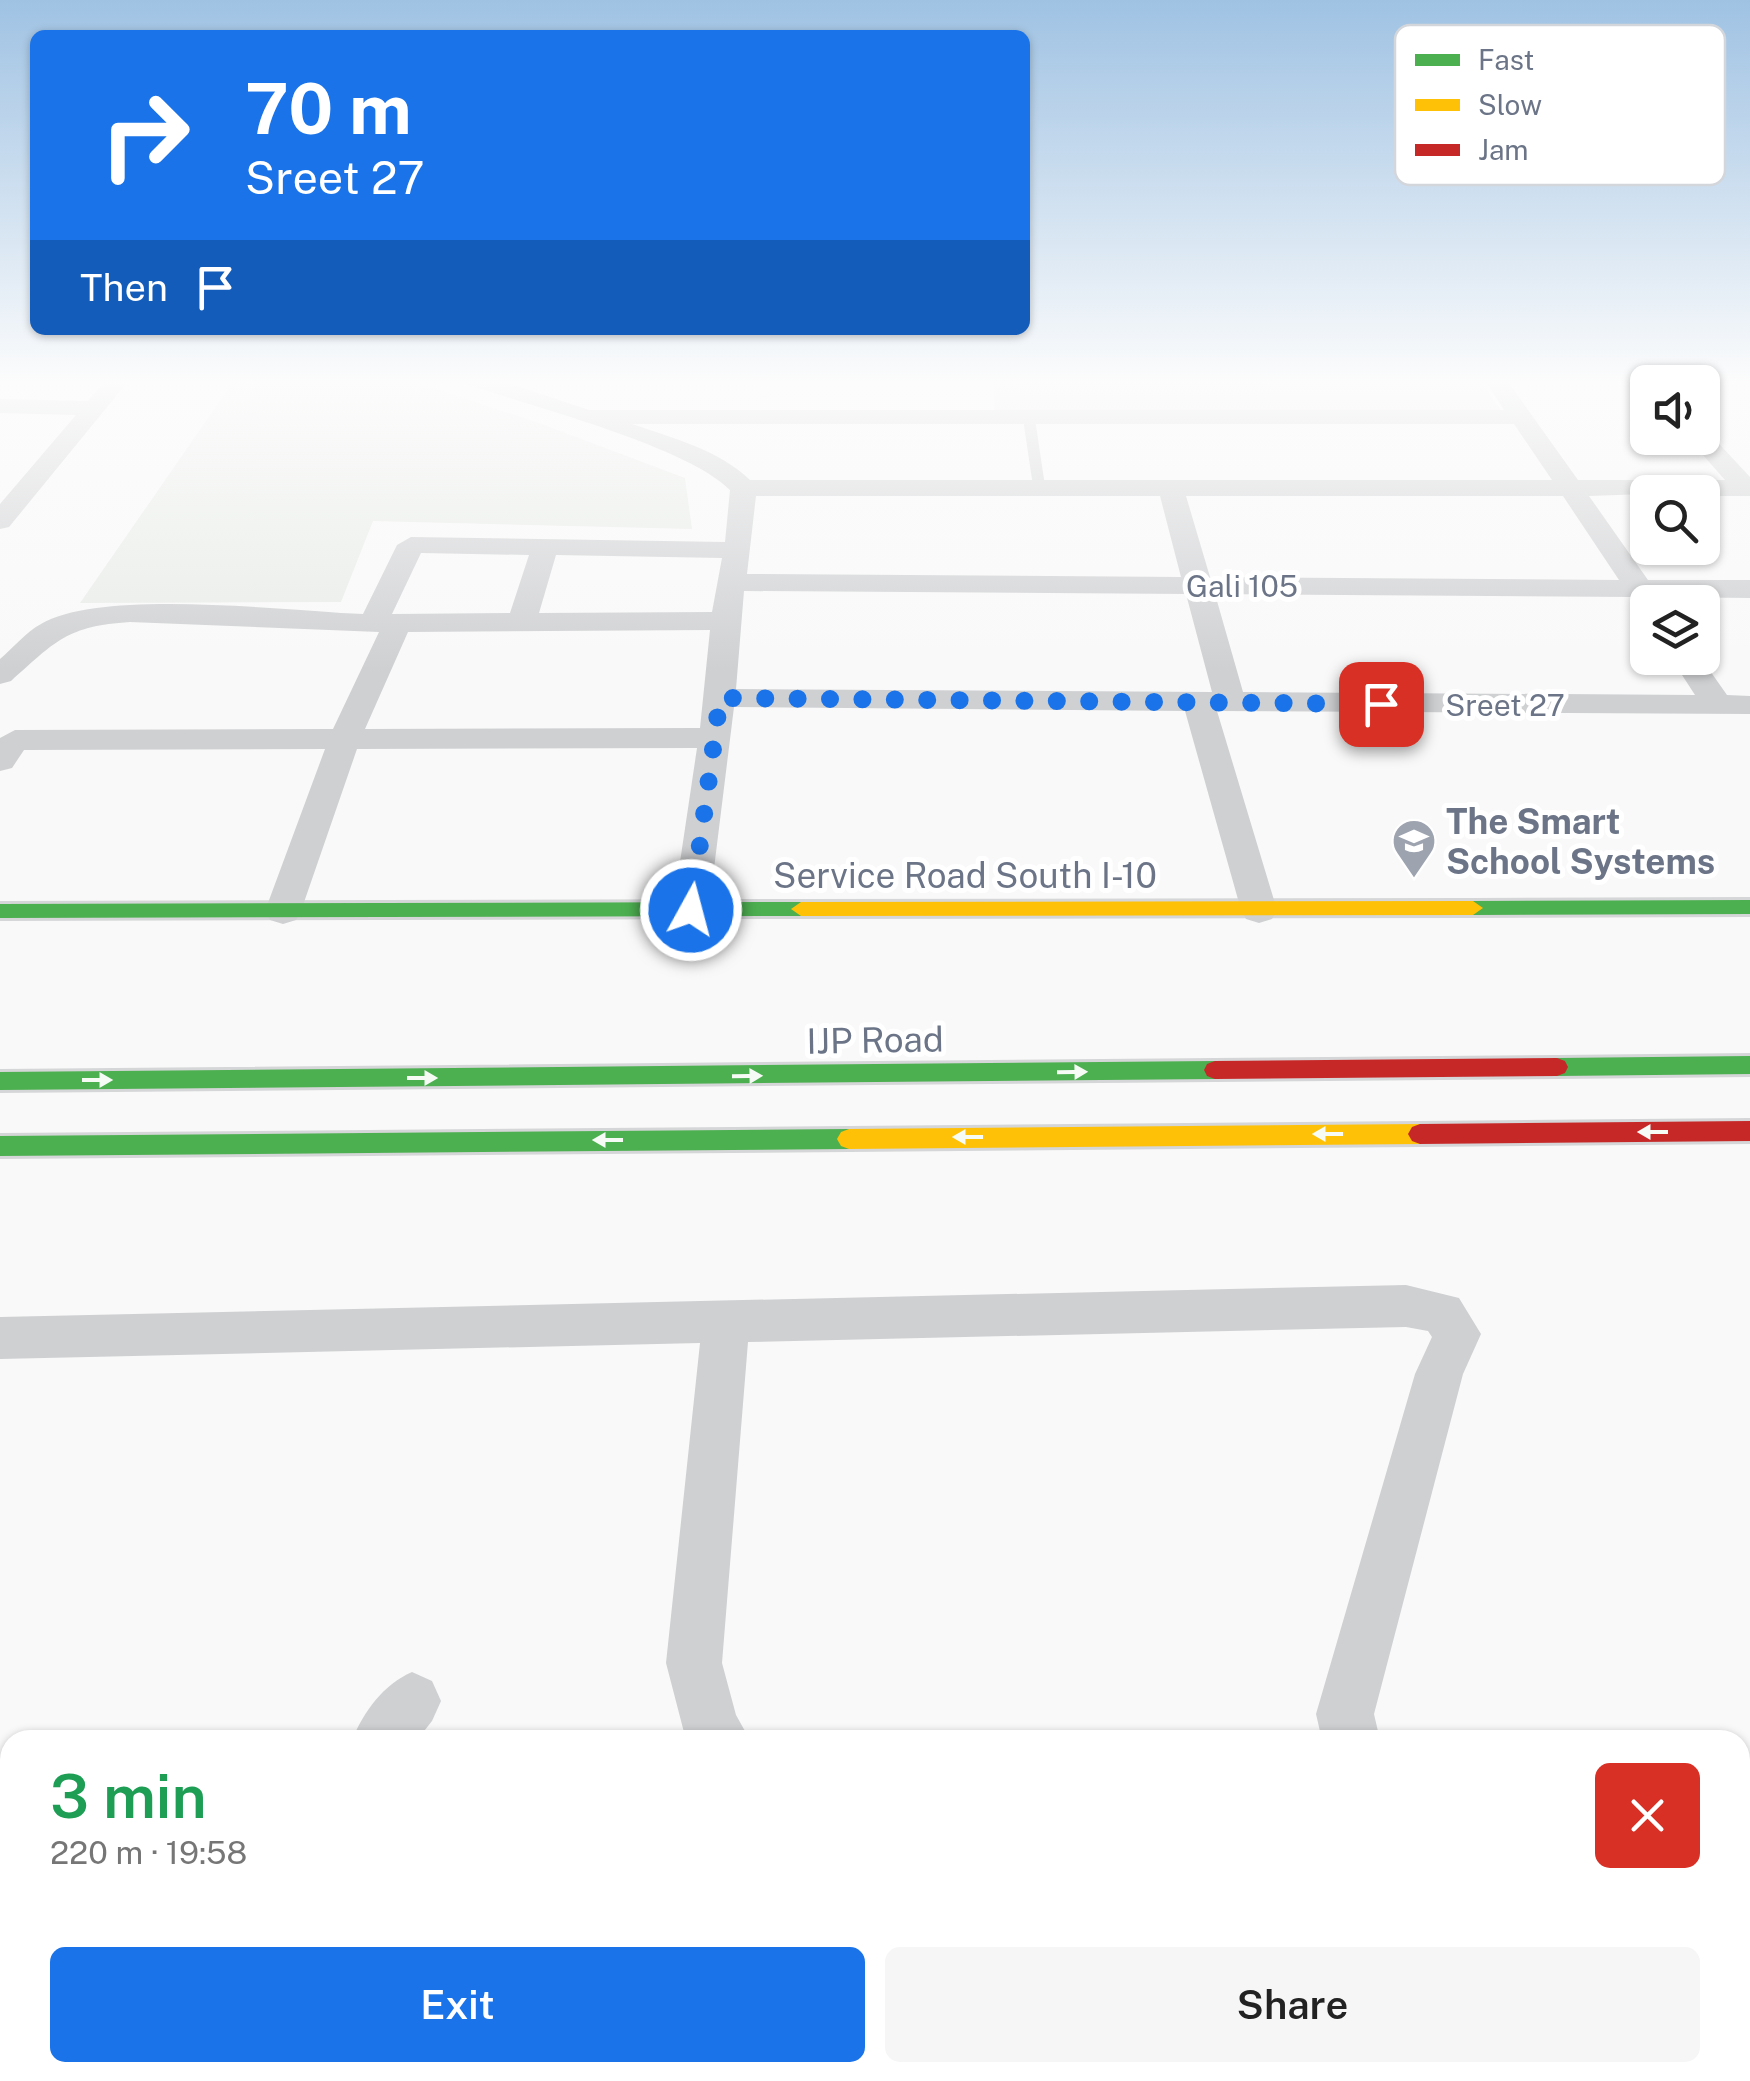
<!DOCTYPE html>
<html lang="en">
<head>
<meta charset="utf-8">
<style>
	:root { --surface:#fff; --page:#f6f6f6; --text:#222; --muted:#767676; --accent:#1a73e8 }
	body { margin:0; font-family:"Public Sans",sans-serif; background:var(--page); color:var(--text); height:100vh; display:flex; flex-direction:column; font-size:38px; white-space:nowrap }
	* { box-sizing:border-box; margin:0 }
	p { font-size:32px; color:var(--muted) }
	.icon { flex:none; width:55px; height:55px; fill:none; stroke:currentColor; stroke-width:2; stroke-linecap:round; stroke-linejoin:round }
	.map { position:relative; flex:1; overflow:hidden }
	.panel { position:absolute; left:0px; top:1730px; width:1750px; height:352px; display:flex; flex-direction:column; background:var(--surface); border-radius:30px 30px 0 0; box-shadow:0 2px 8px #0004 }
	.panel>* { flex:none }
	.banner { position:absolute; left:30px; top:30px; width:1000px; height:305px; border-radius:15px; box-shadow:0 2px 8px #0004; background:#1a73e8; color:#fff; overflow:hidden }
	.buttons { position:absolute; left:1630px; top:365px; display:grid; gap:20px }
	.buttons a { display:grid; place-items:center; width:90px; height:90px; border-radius:15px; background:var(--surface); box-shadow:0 2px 8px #0004; font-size:50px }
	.pin { position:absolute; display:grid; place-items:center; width:85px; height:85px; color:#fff; margin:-42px; border-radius:20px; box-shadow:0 5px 15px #0006 }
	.me { position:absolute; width:110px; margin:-55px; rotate:7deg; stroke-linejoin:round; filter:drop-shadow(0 0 8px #0008) }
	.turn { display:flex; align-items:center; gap:35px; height:210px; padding:0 50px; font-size:45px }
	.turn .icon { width:130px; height:130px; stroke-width:2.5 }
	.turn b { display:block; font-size:70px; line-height:85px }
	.then { display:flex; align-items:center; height:95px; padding:0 50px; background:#0003; gap:20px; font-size:38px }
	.round { display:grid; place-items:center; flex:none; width:105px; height:105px; border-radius:15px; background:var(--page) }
	.overview { display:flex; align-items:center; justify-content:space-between; height:170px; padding:0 50px }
	h1 { font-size:60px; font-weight:600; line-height:75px; color:#1e9e55 }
	.action { display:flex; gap:20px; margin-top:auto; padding:20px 50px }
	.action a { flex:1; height:115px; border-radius:15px; background:var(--accent); color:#fff; font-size:40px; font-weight:600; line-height:115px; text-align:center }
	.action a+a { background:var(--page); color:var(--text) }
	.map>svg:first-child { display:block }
	.built { fill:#e9eaeb }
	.green { fill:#e8ece7 }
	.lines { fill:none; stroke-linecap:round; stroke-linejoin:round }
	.fast-casing { stroke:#d5d6d7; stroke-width:6 }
	.slow-casing { stroke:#d5d6d7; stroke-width:6 }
	.jam-casing { stroke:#d5d6d7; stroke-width:6 }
	.lane { fill:#cfd0d2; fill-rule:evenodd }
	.street { fill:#cfd0d2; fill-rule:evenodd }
	.fast { fill:#4caf50; fill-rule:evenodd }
	.slow { fill:#ffc107; fill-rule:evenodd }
	.jam { fill:#c62828; fill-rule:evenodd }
	.oneway { fill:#f6fbf6 }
	.route { stroke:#1a73e8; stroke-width:18; stroke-dasharray:0 32.4 }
	.labels { text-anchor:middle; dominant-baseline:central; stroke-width:10; stroke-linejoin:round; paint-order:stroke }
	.far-street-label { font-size:30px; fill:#6b7587; stroke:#fff }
	.poi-label { font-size:35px; font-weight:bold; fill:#6b7587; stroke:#fff; text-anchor:start }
	.street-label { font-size:35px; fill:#6b7587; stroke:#fff }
	.key { fill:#fff; stroke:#d3d6db; stroke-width:2.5 }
	.key-label { font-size:28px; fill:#6b7587 }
</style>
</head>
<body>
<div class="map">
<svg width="1750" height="2081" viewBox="0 0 1750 2081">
	<rect width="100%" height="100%" fill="#f9f9f9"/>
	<!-- built -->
	<polygon class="built" points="993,379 1479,379 1503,414 995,415"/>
	<!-- green -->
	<polygon class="green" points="235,379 406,379 539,423 685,478 692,529 373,521 341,602 80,603"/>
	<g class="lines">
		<defs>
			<g id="fast">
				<polygon points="1750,900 1750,914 1473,915 1463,908 1473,901"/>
				<polygon points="801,902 811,909 801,916 0,918 0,904"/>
				<polygon points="1750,1056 1750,1074 1557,1076 1549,1073 1546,1067 1549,1061 1557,1058"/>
				<polygon points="1215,1061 1223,1064 1226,1070 1223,1076 1215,1079 0,1090 0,1072"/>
				<polygon points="849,1129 857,1132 861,1139 857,1146 849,1149 0,1156 0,1136"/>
			</g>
			<g id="slow">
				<polygon points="1473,901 1483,908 1473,915 801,916 791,909 801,902"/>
				<polygon points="1420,1124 1428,1127 1432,1134 1428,1141 1420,1144 849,1149 841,1146 837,1139 841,1132 849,1129"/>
			</g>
			<g id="jam">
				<polygon points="1557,1058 1565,1061 1568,1067 1565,1073 1557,1076 1215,1079 1207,1076 1204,1070 1207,1064 1215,1061"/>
				<polygon points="1750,1121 1750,1141 1420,1144 1412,1141 1408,1134 1412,1127 1420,1124"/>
			</g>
		</defs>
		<!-- fast casing -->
		<use href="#fast" class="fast-casing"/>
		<!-- slow casing -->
		<use href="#slow" class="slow-casing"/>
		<!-- jam casing -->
		<use href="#jam" class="jam-casing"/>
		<!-- lane -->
		<polygon class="lane" points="1029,415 1035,419 1045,486 1039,490 1033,486 1023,419"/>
		<!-- street -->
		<g class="street">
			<polygon points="107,379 130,379 9,527 0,529 0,504 76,415 0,413 0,399 88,401"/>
			<path d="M463 379H496L589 410H1504L1484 379H1506L1578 480H1725L1688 438H1702V431L1709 433 1750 477V496H1702V492L1589 496 1648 580H1750V598L1660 597 1663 602H1648V610L1639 608 1631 597 1215 594 1243 692 1695 695 1671 658H1701L1727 695 1750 696V714L1217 711 1277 910 1272 919 1259 923 1246 919 1241 910 1185 711 734 707 709 909 704 918 691 922 678 918 673 909 697 748 357 749 301 911 296 920 283 924 270 920 265 911 325 749 24 750 12 768 0 771V738L15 730 333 729 379 632 130 622C67 626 56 641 11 681L0 684V659C13 648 26 632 41 624 101 588 288 611 363 614L397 545 411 537 725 542 730 490C687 446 530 406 466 384ZM632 424H1514L1552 480H750C719 450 673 438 632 424ZM756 496H1160L1181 577 747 574ZM1186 496H1563L1619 580 1210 577ZM421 553 529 555 510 613 392 614ZM556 555 722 558 712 612 539 613ZM744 591 1186 594 1212 692 736 689ZM710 630 700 728 365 729 408 632Z"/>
			<polygon points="1636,379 1659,379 1662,382 1648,382 1648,388"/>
			<polygon points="1406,1285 1459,1298 1481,1334 1463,1374 1374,1714 1380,1740 1322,1740 1316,1714 1415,1374 1432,1337 1428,1331 1406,1327 748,1342 722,1663 736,1715 750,1740 686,1740 666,1663 700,1343 0,1359 0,1317"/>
			<path d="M412 1672 432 1681 441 1701 432 1721 417 1740H352C364 1711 383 1685 412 1672Z"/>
			<polygon points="0,1802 10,1806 10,1871 0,1867"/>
			<polygon points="1740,1910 1750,1915 1750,1979 1740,1975"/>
			<polygon points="79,2072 149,2072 146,2081 76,2081"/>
			<polygon points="750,2072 818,2072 815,2081 747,2081"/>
			<polygon points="1256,2072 1334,2072 1337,2081 1259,2081"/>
		</g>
		<!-- fast -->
		<use href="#fast" class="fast"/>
		<!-- slow -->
		<use href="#slow" class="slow"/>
		<!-- jam -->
		<use href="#jam" class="jam"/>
	</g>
	<!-- one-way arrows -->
	<defs><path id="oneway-solid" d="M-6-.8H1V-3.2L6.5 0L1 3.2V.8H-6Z" transform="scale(2.5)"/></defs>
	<g class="oneway">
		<use href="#oneway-solid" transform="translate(1072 1072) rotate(-1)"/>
		<use href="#oneway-solid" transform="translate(747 1076) rotate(-1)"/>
		<use href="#oneway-solid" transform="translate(422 1078)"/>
		<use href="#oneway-solid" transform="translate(97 1080)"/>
		<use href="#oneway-solid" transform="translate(1653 1132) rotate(180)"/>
		<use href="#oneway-solid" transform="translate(1328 1134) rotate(180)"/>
		<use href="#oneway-solid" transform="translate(968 1137) rotate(180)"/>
		<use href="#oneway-solid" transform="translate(608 1140) rotate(180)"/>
	</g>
	<!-- sky -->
	<linearGradient id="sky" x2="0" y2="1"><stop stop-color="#9fc2e3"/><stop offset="0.57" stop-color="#fcfcfc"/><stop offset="1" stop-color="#fcfcfc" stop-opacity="0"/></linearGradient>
	<rect width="1750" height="670" fill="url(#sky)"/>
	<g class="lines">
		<!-- route -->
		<polyline class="route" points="691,910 720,698 1381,704"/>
	</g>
	<!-- icons -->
	<defs>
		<symbol id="school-pin" viewBox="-11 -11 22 30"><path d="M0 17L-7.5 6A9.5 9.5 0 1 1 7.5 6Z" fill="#9da3af" stroke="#fff"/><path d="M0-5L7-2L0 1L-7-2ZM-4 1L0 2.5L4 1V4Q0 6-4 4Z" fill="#fff"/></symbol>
	</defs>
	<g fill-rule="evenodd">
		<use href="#school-pin" x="1389" y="816" width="50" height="68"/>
	</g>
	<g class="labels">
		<!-- far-street labels -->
		<g class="far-street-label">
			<text x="1242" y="586">Gali 105</text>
			<text x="1505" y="705">Sreet 27</text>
		</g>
		<!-- poi labels -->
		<g class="poi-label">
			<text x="1446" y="821">The Smart<tspan x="1446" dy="40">School Systems</tspan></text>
		</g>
		<!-- street labels -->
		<g class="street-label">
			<text x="965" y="875">Service Road South I-10</text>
			<text transform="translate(875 1040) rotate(-1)">IJP Road</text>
		</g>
	</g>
	<!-- legend -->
	<rect x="1395" y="25" width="330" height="160" rx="15" class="key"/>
	<rect x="1415" y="54" width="45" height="12" fill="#4caf50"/>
	<rect x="1415" y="99" width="45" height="12" fill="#ffc107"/>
	<rect x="1415" y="144" width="45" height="12" fill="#c62828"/>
	<g class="key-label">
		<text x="1478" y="70">Fast</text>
		<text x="1478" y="115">Slow</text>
		<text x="1478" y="160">Jam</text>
	</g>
</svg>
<div class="buttons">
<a><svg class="icon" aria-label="sound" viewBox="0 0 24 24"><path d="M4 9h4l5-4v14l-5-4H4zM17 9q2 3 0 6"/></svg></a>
<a><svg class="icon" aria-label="search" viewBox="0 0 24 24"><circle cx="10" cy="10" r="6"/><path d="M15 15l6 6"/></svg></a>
<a><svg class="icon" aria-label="layers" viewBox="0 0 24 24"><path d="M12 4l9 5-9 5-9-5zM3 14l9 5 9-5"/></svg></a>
</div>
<div class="pin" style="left:1381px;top:704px;background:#d93025"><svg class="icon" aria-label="arrive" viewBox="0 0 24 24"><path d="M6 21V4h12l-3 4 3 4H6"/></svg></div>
<svg class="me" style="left:691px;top:910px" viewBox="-20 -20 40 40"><circle r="17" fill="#1a73e8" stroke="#fff" stroke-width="3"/><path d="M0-11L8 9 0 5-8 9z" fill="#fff"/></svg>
<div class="banner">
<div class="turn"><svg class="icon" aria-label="right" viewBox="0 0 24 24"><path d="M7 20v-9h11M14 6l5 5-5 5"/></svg><div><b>70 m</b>Sreet 27</div></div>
<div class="then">Then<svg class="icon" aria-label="arrive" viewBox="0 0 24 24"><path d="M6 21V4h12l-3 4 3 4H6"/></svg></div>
</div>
<section class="panel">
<div class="overview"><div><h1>3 min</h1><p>220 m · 19:58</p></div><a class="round" style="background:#d93025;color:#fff"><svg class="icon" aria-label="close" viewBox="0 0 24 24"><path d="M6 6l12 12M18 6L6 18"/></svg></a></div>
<div class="action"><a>Exit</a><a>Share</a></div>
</section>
</div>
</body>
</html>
